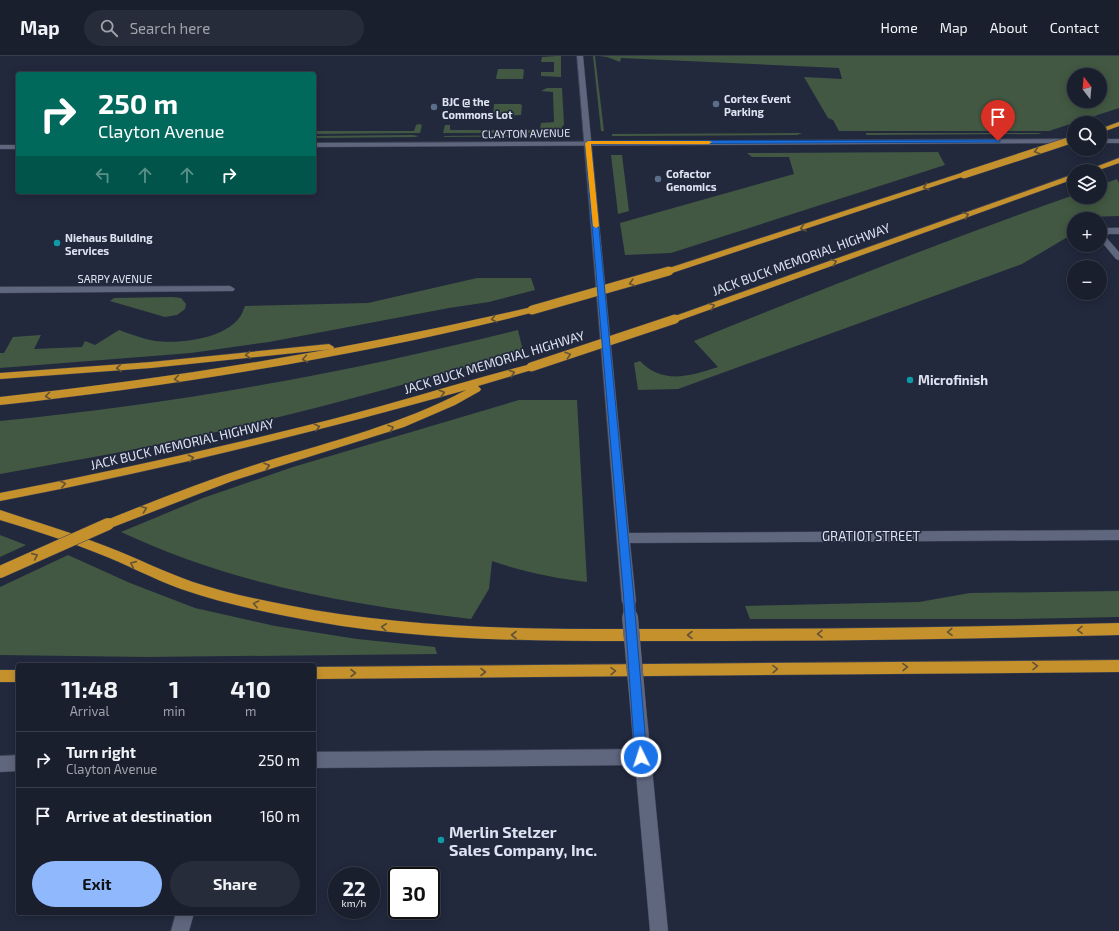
<!DOCTYPE html>
<html lang="en">
<head>
<meta charset="utf-8">
<style>
	:root { --surface:#1a1f2e; --page:#272c3a; --text:#f1f3f6; --muted:#9fa2aa; --line:#383d4a; --accent:#90b8fd }
	body { margin:0; font-family:"Exo 2",sans-serif; background:var(--page); color:var(--text); height:100vh; display:flex; flex-direction:column; font-size:15px; white-space:nowrap }
	* { box-sizing:border-box; margin:0 }
	p { font-size:13px; color:var(--muted) }
	.icon { flex:none; width:22px; height:22px; fill:none; stroke:currentColor; stroke-width:2; stroke-linecap:round; stroke-linejoin:round }
	.map { position:relative; flex:1; overflow:hidden }
	.side { position:absolute; left:16px; top:607px; width:300px; height:252px; display:flex; flex-direction:column; background:var(--surface); border-radius:4px; box-shadow:0 2px 10px #0003,0 0 0 1px var(--line) }
	.side>* { flex:none }
	.top-card { position:absolute; left:16px; top:16px; width:300px; height:122px; border-radius:4px; box-shadow:0 2px 10px #0003,0 0 0 1px var(--line); background:#00695c; color:#fff; overflow:hidden }
	.needle { width:26px; rotate:344deg }
	.buttons { position:absolute; left:1067px; top:12px; display:grid; gap:8px }
	.buttons a { display:grid; place-items:center; width:40px; height:40px; border-radius:50%; background:var(--surface); box-shadow:0 2px 10px #0003,0 0 0 1px var(--line); font-size:20px }
	.speed { position:absolute; left:328px; top:811px; display:flex; gap:8px; font-size:20px; font-weight:700; text-align:center }
	.speed>* { display:grid; place-content:center; width:52px; height:52px; border-radius:50%; background:var(--surface); box-shadow:0 2px 10px #0003,0 0 0 1px var(--line); line-height:1 }
	.speed small { font-size:10px; font-weight:400 }
	.speed .limit { border:2px solid #111; border-radius:6px; background:#fff; color:#111 }
	.pin { position:absolute; display:grid; place-items:center; width:34px; height:34px; color:#fff; margin:-41px -17px; border-radius:50% 50% 50% 0; rotate:-45deg; box-shadow:0 0 4px #0007 }
	.pin .icon { rotate:45deg }
	.me { position:absolute; width:44px; margin:-22px; rotate:356deg; stroke-linejoin:round; filter:drop-shadow(0 0 3px #0008) }
	.turn { display:flex; align-items:center; gap:14px; height:84px; padding:0 16px; font-size:18px }
	.turn .icon { width:52px; height:52px; stroke-width:2.5 }
	.turn b { display:block; font-size:28px; line-height:34px }
	.lanes { display:flex; align-items:center; height:38px; padding:0 16px; background:#0003; justify-content:center; gap:20px; direction:ltr }
	.lanes .off { opacity:.35 }
	.eta { display:flex; justify-content:space-evenly; align-items:center; height:68px; text-align:center }
	.eta b { font-size:24px; font-weight:700; line-height:28px }
	.cta { display:flex; gap:8px; margin-top:auto; padding:8px 16px }
	.cta a { flex:1; height:46px; border-radius:24px; background:var(--accent); color:#111; font-size:16px; font-weight:700; line-height:46px; text-align:center }
	.cta a+a { background:var(--page); color:var(--text) }
	ul { padding:0; list-style:none }
	li { display:flex; align-items:center; gap:12px; height:56px; padding:0 16px; border-top:1px solid var(--line) }
	li div { flex:1 }
	li b { display:block; font-size:15px }
	li em { font-style:normal }
	header { display:flex; align-items:center; gap:24px; box-sizing:border-box; height:56px; padding:0 20px; background:var(--surface); border-bottom:1px solid var(--line) }
	header strong { font-size:19px }
	nav { display:flex; gap:22px; margin-inline-start:auto; font-size:14px }
	.search { width:280px; height:36px; background:var(--page); display:flex; align-items:center; gap:10px; box-sizing:border-box; padding:0 14px; border-radius:22px; color:var(--muted); font-size:15px }
	.map>svg:first-child { display:block }
	.green { fill:#425842; fill-rule:evenodd }
	.lines { fill:none; stroke-linecap:round; stroke-linejoin:round }
	.service-casing { stroke:#3e4355; stroke-width:1 }
	.minor-casing { stroke:#3e4355; stroke-width:1 }
	.tertiary-casing { stroke:#3e4355; stroke-width:1 }
	.motorway-casing { stroke:#3e4355; stroke-width:1 }
	.service { fill:#5f677f; fill-rule:evenodd }
	.minor { fill:#5f677f; fill-rule:evenodd }
	.tertiary { fill:#5f677f; fill-rule:evenodd }
	.motorway { fill:#c5912c; fill-rule:evenodd }
	.minor-bridge-far1-casing { stroke:#3e4355; stroke-width:13; stroke-linecap:butt }
	.minor-bridge-casing { stroke:#3e4355; stroke-width:16; stroke-linecap:butt }
	.motorway-bridge-far2-casing { stroke:#3e4355; stroke-width:8; stroke-linecap:butt }
	.motorway-bridge-far1-casing { stroke:#3e4355; stroke-width:10; stroke-linecap:butt }
	.motorway-bridge-casing { stroke:#3e4355; stroke-width:13; stroke-linecap:butt }
	.minor-bridge-far1 { stroke:#5f677f; stroke-width:12 }
	.minor-bridge { stroke:#5f677f; stroke-width:16 }
	.motorway-bridge-far2 { stroke:#c5912c; stroke-width:7 }
	.motorway-bridge-far1 { stroke:#c5912c; stroke-width:9 }
	.motorway-bridge { stroke:#c5912c; stroke-width:12 }
	.oneway { stroke:#635336 }
	.route { fill:#1a73e8; stroke:#114b97 }
	.slow { fill:#f59e0b }
	.service-dot { fill:#5c6f8a; stroke:#22293d; stroke-width:1.5 }
	.culture-dot { fill:#0f9aa8; stroke:#22293d; stroke-width:1.5 }
	.labels { text-anchor:middle; dominant-baseline:central; stroke-width:3.5; stroke-linejoin:round; paint-order:stroke }
	.far-poi-label { font-size:11px; font-weight:bold; fill:#dee3f1; stroke:#22293d; text-anchor:start }
	.far-street-label { font-size:11px; fill:#dee3f1; stroke:#22293d }
	.street-label { font-size:13px; fill:#dee3f1; stroke:#22293d }
	.poi-label { font-size:13px; font-weight:bold; fill:#dee3f1; stroke:#22293d; text-anchor:start }
	.near-poi-label { font-size:16px; font-weight:bold; fill:#dee3f1; stroke:#22293d; text-anchor:start }
</style>
</head>
<body>
<header>
<strong>Map</strong>
<div class="search"><svg class="icon" aria-label="search" viewBox="0 0 24 24"><circle cx="10" cy="10" r="6"/><path d="M15 15l6 6"/></svg>Search here</div>
<nav><a>Home</a><a>Map</a><a>About</a><a>Contact</a></nav>
</header>
<div class="map">
<svg width="1119" height="875" viewBox="0 0 1119 875">
	<rect width="100%" height="100%" fill="#22293d"/>
	<!-- green -->
	<g class="green">
		<polygon points="557,0 561,0 561,21 541,20 541,16 554,16 554,6 541,6 542,1"/>
		<polygon points="593,0 595,0 604,75 601,75"/>
		<path d="M599 0H1119V52L1049 75H839L833 64 828 62 804 21 842 23 839 12 621 2 620 6 607 1ZM1074 19H1100V45H1074Z"/>
		<polygon points="498,13 522,13 524,14 523,23 497,23 496,22"/>
		<path d="M547 32H562L564 68C561 75 554 76 547 77H443L445 69H450V74H540L541 67 554 66 553 36 541 35Z"/>
		<polygon points="494,48 520,48 522,49 521,59 493,60"/>
		<polygon points="419,68 422,69 420,77 314,78 314,75 414,75 416,69"/>
		<polygon points="559,77 562,80 445,81 443,80 546,79"/>
		<polygon points="802,77 797,79 623,80 612,80 612,78"/>
		<polygon points="866,77 1042,77 1038,78 866,79"/>
		<polygon points="314,80 412,79 419,80 415,81 314,82"/>
		<polygon points="938,96 945,109 671,197 625,199 620,167 794,118 789,101 752,101 747,97"/>
		<polygon points="611,99 622,99 629,155 618,158"/>
		<path d="M1117 123 1119 127V160L1089 161 1074 163V166L1069 171 1071 179 1022 208 678 333 638 334 634 307 640 305C663 329 690 320 718 311L694 285C820 234 946 184 1074 139V141H1100V129Z"/>
		<path d="M477 222H531L535 234 489 246 449 252 269 286 191 297 0 312V297H4L13 281 41 279 34 293 82 291 85 285 95 289 119 274C131 278 143 283 155 285 180 288 223 283 239 262 242 259 243 254 245 250L368 247Z"/>
		<polygon points="173,241 181,242 186,248 185,253 177,259 165,261 110,245 114,242"/>
		<path d="M518 274 523 295C431 321 339 347 246 369 165 389 82 403 0 418V365C87 356 174 345 261 329 347 314 433 295 518 274Z"/>
		<path d="M519 344H577L587 526C554 522 524 516 492 505L489 533 471 563C347 548 235 529 121 476L203 442 293 411Z"/>
		<polygon points="0,479 26,489 0,501"/>
		<polygon points="68,499 130,527 195,552 275,570 357,583 435,591 437,598 146,601 0,599 0,531"/>
		<polygon points="1119,535 1119,561 1017,563 750,563 745,550 919,546 970,537"/>
	</g>
	<g class="lines">
		<defs>
			<g id="service">
				<polygon points="641,693 647,696 649,701 647,706 641,709 314,712 314,696"/>
				<polygon points="18,699 18,715 0,716 0,700"/>
			</g>
			<g id="minor">
				<polygon points="577,0 583,0 629,477 1119,474 1119,484 630,487 636,546 634,550 629,552 624,550 622,546"/>
				<polygon points="1119,172 1119,178 1109,178 1105,180 1119,196 1119,204 1116,203 1100,184 1100,175 1107,172"/>
				<polygon points="230,230 235,233 233,235 0,237 0,231"/>
				<polygon points="639,654 644,656 647,661 668,875 650,875 631,661 634,656"/>
				<polygon points="176,857 194,857 189,875 171,875"/>
			</g>
			<g id="tertiary">
				<polygon points="1073,83 1073,87 314,91 314,87"/>
				<rect x="1100" y="83" width="19" height="4"/>
				<rect x="0" y="89" width="18" height="4"/>
			</g>
			<g id="motorway">
				<polygon points="1119,66 1119,70 1100,77 1100,73"/>
				<polygon points="1119,102 1119,107 1096,115 1085,115"/>
				<polygon points="961,117 967,117 968,119 672,217 669,218 665,215 666,213"/>
				<polygon points="1074,118 1074,123 678,265 672,265 670,263 672,261"/>
				<path d="M532 251 535 252 537 254 535 256C359 300 180 329 0 349V341C179 322 356 292 532 251Z"/>
				<polygon points="329,288 334,291 333,293 151,312 0,323 0,317 151,306"/>
				<path d="M531 308 535 309 536 311 535 313 478 330 481 333 480 335 455 349 404 371 232 425 108 473 104 471 102 468 104 465C156 444 209 423 264 406 333 385 402 368 466 334 312 377 157 415 0 445V437C112 415 223 391 333 363 400 346 465 325 531 308Z"/>
				<path d="M0 454C36 466 73 477 108 491 137 502 164 516 193 526 223 536 255 543 287 549 417 575 548 573 679 573 826 573 972 571 1119 567V579C972 583 826 585 679 585 547 585 416 587 286 560 251 553 215 545 181 533 153 523 126 508 97 497 65 484 33 474 0 464Z"/>
				<polygon points="1119,604 1119,616 314,623 314,611"/>
				<rect x="0" y="614" width="18" height="12"/>
			</g>
		</defs>
		<!-- service casing -->
		<use href="#service" class="service-casing"/>
		<!-- minor casing -->
		<use href="#minor" class="minor-casing"/>
		<!-- tertiary casing -->
		<use href="#tertiary" class="tertiary-casing"/>
		<!-- motorway casing -->
		<use href="#motorway" class="motorway-casing"/>
		<!-- service -->
		<use href="#service" class="service"/>
		<!-- minor -->
		<use href="#minor" class="minor"/>
		<!-- tertiary -->
		<use href="#tertiary" class="tertiary"/>
		<!-- motorway -->
		<use href="#motorway" class="motorway"/>
		<defs>
			<polyline id="minor-bridge-far1" points="629,546 630,562"/>
			<polyline id="minor-bridge" points="630,561 639,661"/>
			<polyline id="motorway-bridge-far2" points="964,119 1074,83"/>
			<g id="motorway-bridge-far1">
				<polyline points="532,254 669,215"/>
				<polyline points="531,311 675,263"/>
			</g>
			<polyline id="motorway-bridge" points="0,516 108,468"/>
		</defs>
		<!-- minor-bridge-far1 casing -->
		<use href="#minor-bridge-far1" class="minor-bridge-far1-casing"/>
		<!-- minor-bridge casing -->
		<use href="#minor-bridge" class="minor-bridge-casing"/>
		<!-- motorway-bridge-far2 casing -->
		<use href="#motorway-bridge-far2" class="motorway-bridge-far2-casing"/>
		<!-- motorway-bridge-far1 casing -->
		<use href="#motorway-bridge-far1" class="motorway-bridge-far1-casing"/>
		<!-- motorway-bridge casing -->
		<use href="#motorway-bridge" class="motorway-bridge-casing"/>
		<!-- minor-bridge-far1 -->
		<use href="#minor-bridge-far1" class="minor-bridge-far1"/>
		<!-- minor-bridge -->
		<use href="#minor-bridge" class="minor-bridge"/>
		<!-- motorway-bridge-far2 -->
		<use href="#motorway-bridge-far2" class="motorway-bridge-far2"/>
		<!-- motorway-bridge-far1 -->
		<use href="#motorway-bridge-far1" class="motorway-bridge-far1"/>
		<!-- motorway-bridge -->
		<use href="#motorway-bridge" class="motorway-bridge"/>
	</g>
	<!-- one-way arrows -->
	<defs><path id="oneway-chevron" d="M-2-3.5L2.5 0L-2 3.5" fill="none" stroke-width="1.6" stroke-linecap="round" stroke-linejoin="round"/></defs>
	<g class="oneway">
		<use href="#oneway-chevron" transform="translate(1037 95) rotate(162)"/>
		<use href="#oneway-chevron" transform="translate(926 131) rotate(162)"/>
		<use href="#oneway-chevron" transform="translate(966 159) rotate(-20)"/>
		<use href="#oneway-chevron" transform="translate(803 172) rotate(162)"/>
		<use href="#oneway-chevron" transform="translate(834 206) rotate(-20)"/>
		<use href="#oneway-chevron" transform="translate(632 227) rotate(164)"/>
		<use href="#oneway-chevron" transform="translate(712 250) rotate(-20)"/>
		<use href="#oneway-chevron" transform="translate(494 263) rotate(166)"/>
		<use href="#oneway-chevron" transform="translate(248 299) rotate(174)"/>
		<use href="#oneway-chevron" transform="translate(568 299) rotate(-18)"/>
		<use href="#oneway-chevron" transform="translate(305 303) rotate(170)"/>
		<use href="#oneway-chevron" transform="translate(119 312) rotate(175)"/>
		<use href="#oneway-chevron" transform="translate(512 317) rotate(-17)"/>
		<use href="#oneway-chevron" transform="translate(177 323) rotate(172)"/>
		<use href="#oneway-chevron" transform="translate(442 337) rotate(-16)"/>
		<use href="#oneway-chevron" transform="translate(48 340) rotate(173)"/>
		<use href="#oneway-chevron" transform="translate(317 371) rotate(-14)"/>
		<use href="#oneway-chevron" transform="translate(391 372) rotate(-19)"/>
		<use href="#oneway-chevron" transform="translate(191 402) rotate(-13)"/>
		<use href="#oneway-chevron" transform="translate(267 410) rotate(-18)"/>
		<use href="#oneway-chevron" transform="translate(63 428) rotate(-12)"/>
		<use href="#oneway-chevron" transform="translate(144 453) rotate(-21)"/>
		<use href="#oneway-chevron" transform="translate(35 500) rotate(-24)"/>
		<use href="#oneway-chevron" transform="translate(133 508) rotate(-156)"/>
		<use href="#oneway-chevron" transform="translate(256 548) rotate(-167)"/>
		<use href="#oneway-chevron" transform="translate(384 571) rotate(-174)"/>
		<use href="#oneway-chevron" transform="translate(1080 574) rotate(179)"/>
		<use href="#oneway-chevron" transform="translate(950 576) rotate(179)"/>
		<use href="#oneway-chevron" transform="translate(820 578) rotate(179)"/>
		<use href="#oneway-chevron" transform="translate(514 579) rotate(-180)"/>
		<use href="#oneway-chevron" transform="translate(690 579) rotate(180)"/>
		<use href="#oneway-chevron" transform="translate(1035 610) rotate(-1)"/>
		<use href="#oneway-chevron" transform="translate(905 611) rotate(-1)"/>
		<use href="#oneway-chevron" transform="translate(775 613) rotate(-1)"/>
		<use href="#oneway-chevron" transform="translate(613 615) rotate(-1)"/>
		<use href="#oneway-chevron" transform="translate(483 616)"/>
		<use href="#oneway-chevron" transform="translate(353 617)"/>
	</g>
	<!-- route -->
	<polygon class="route" points="998,84 1000,84 1000,86 591,88 633,533 647,701 646,705 641,706 637,705 635,701 623,533 585,87 588,85"/>
	<!-- slow -->
	<polygon class="slow" points="588,85 709,85 712,86 709,88 591,88 599,170 596,172 593,170 585,87"/>
	<!-- markers -->
	<g class="service-dot">
		<circle cx="716" cy="48" r="4"/>
		<circle cx="434" cy="51" r="4"/>
		<circle cx="658" cy="123" r="4"/>
	</g>
	<g class="culture-dot">
		<circle cx="57" cy="187" r="4"/>
		<circle cx="910" cy="324" r="4"/>
		<circle cx="441" cy="784" r="4"/>
	</g>
	<g class="labels">
		<!-- far-poi labels -->
		<g class="far-poi-label">
			<text x="724" y="42">Cortex Event<tspan x="724" dy="13">Parking</tspan></text>
			<text x="442" y="45">BJC @ the<tspan x="442" dy="13">Commons Lot</tspan></text>
			<text x="666" y="117">Cofactor<tspan x="666" dy="13">Genomics</tspan></text>
			<text x="65" y="181">Niehaus Building<tspan x="65" dy="13">Services</tspan></text>
		</g>
		<!-- far-street labels -->
		<g class="far-street-label">
			<text transform="translate(526 77) rotate(-1)">CLAYTON AVENUE</text>
			<text x="115" y="222">SARPY AVENUE</text>
		</g>
		<!-- street labels -->
		<g class="street-label">
			<text transform="translate(801 203) rotate(-20)">JACK BUCK MEMORIAL HIGHWAY</text>
			<text transform="translate(494 306) rotate(-17)">JACK BUCK MEMORIAL HIGHWAY</text>
			<text transform="translate(182 388) rotate(-13)">JACK BUCK MEMORIAL HIGHWAY</text>
			<text x="871" y="480">GRATIOT STREET</text>
		</g>
		<!-- poi labels -->
		<g class="poi-label">
			<text x="918" y="324">Microfinish</text>
		</g>
		<!-- near-poi labels -->
		<g class="near-poi-label">
			<text x="449" y="775">Merlin Stelzer<tspan x="449" dy="18">Sales Company, Inc.</tspan></text>
		</g>
	</g>
</svg>
<div class="buttons">
<a><svg class="needle" viewBox="-14 -14 28 28"><path d="M0-13l5 13h-10z" fill="#e53935"/><path d="M0 13l5-13h-10z" fill="#9fa2aa"/></svg></a>
<a><svg class="icon" aria-label="search" viewBox="0 0 24 24"><circle cx="10" cy="10" r="6"/><path d="M15 15l6 6"/></svg></a>
<a><svg class="icon" aria-label="layers" viewBox="0 0 24 24"><path d="M12 4l9 5-9 5-9-5zM3 14l9 5 9-5"/></svg></a>
<a>+</a>
<a>−</a>
</div>
<div class="speed"><div>22<small>km/h</small></div><div class="limit">30</div></div>
<div class="pin" style="left:998px;top:85px;background:#d93025"><svg class="icon" aria-label="arrive" viewBox="0 0 24 24"><path d="M6 21V4h12l-3 4 3 4H6"/></svg></div>
<svg class="me" style="left:641px;top:701px" viewBox="-20 -20 40 40"><circle r="17" fill="#1a73e8" stroke="#fff" stroke-width="3"/><path d="M0-11L8 9 0 5-8 9z" fill="#fff"/></svg>
<div class="top-card">
<div class="turn"><svg class="icon" aria-label="right" viewBox="0 0 24 24"><path d="M7 20v-9h11M14 6l5 5-5 5"/></svg><div><b>250 m</b>Clayton Avenue</div></div>
<div class="lanes"><svg class="icon off" aria-label="left" viewBox="0 0 24 24"><path d="M17 20v-9H6M10 6l-5 5 5 5"/></svg><svg class="icon off" aria-label="ahead" viewBox="0 0 24 24"><path d="M12 20V5M6 11l6-6 6 6"/></svg><svg class="icon off" aria-label="ahead" viewBox="0 0 24 24"><path d="M12 20V5M6 11l6-6 6 6"/></svg><svg class="icon" aria-label="right" viewBox="0 0 24 24"><path d="M7 20v-9h11M14 6l5 5-5 5"/></svg></div>
</div>
<section class="side">
<div class="eta">
<div><b>11:48</b><p>Arrival</p></div>
<div><b>1</b><p>min</p></div>
<div><b>410</b><p>m</p></div>
</div>
<ul>
<li><svg class="icon" aria-label="right" viewBox="0 0 24 24"><path d="M7 20v-9h11M14 6l5 5-5 5"/></svg><div><b>Turn right</b><p>Clayton Avenue</p></div><em>250 m</em></li>
<li><svg class="icon" aria-label="arrive" viewBox="0 0 24 24"><path d="M6 21V4h12l-3 4 3 4H6"/></svg><div><b>Arrive at destination</b></div><em>160 m</em></li>
</ul>
<div class="cta"><a>Exit</a><a>Share</a></div>
</section>
</div>
</body>
</html>
